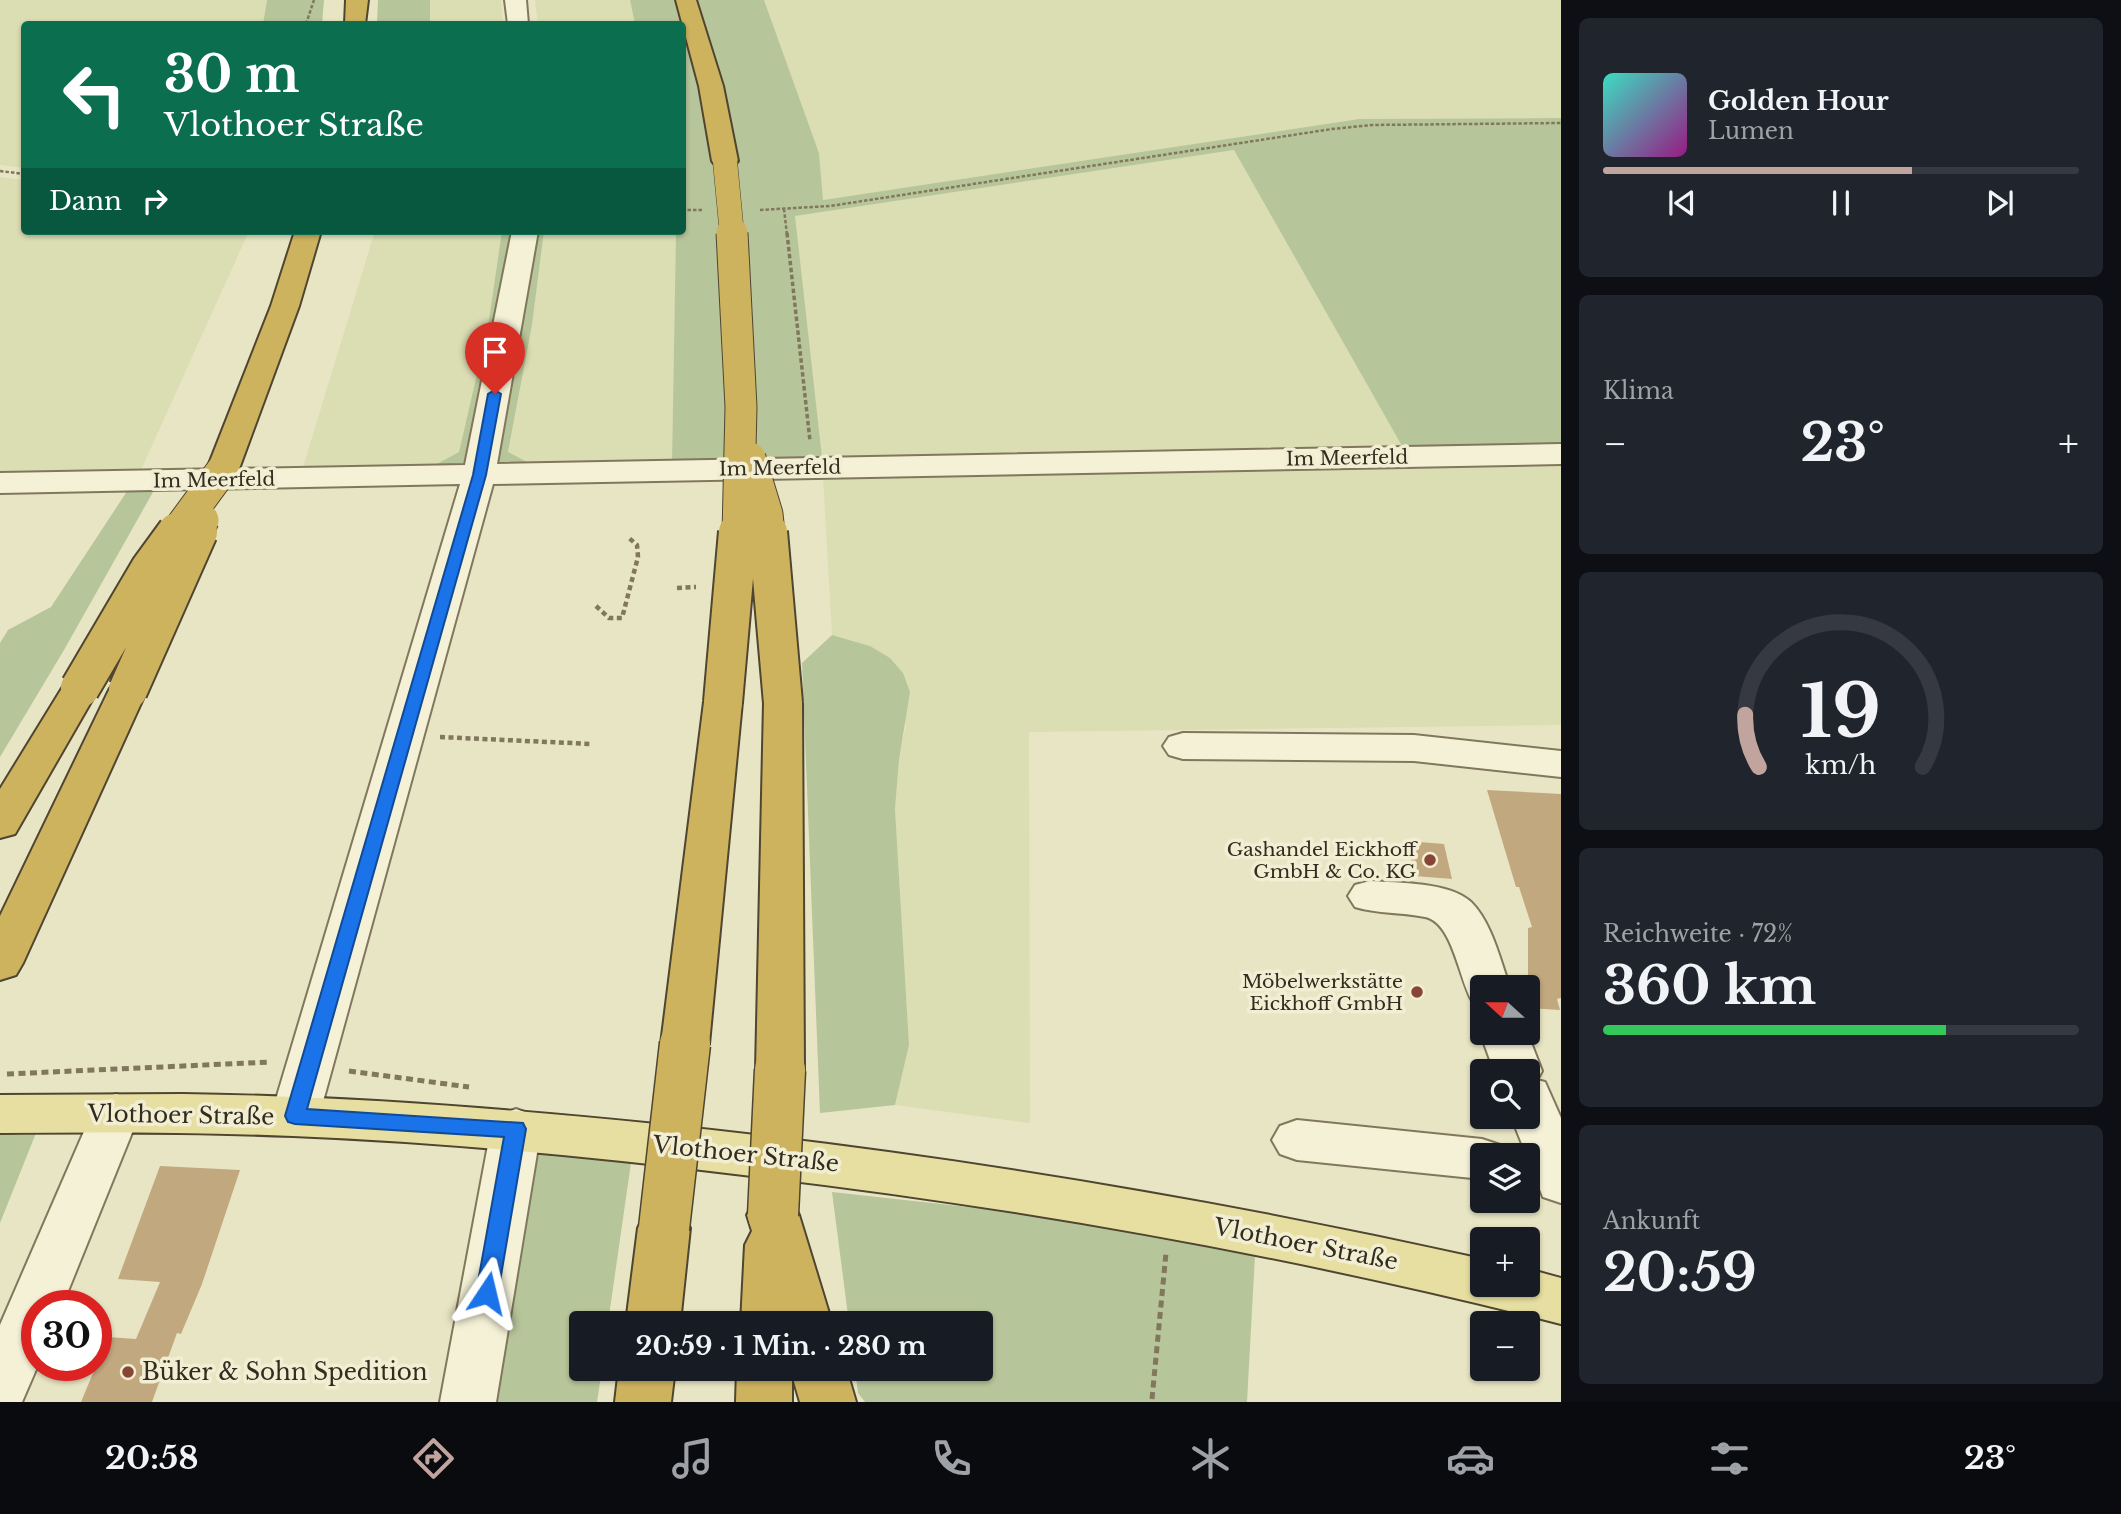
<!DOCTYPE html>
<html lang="de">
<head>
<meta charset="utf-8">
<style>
	:root { --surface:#171b24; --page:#20242c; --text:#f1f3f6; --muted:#9ea1a6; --line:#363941; --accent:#c2a49f }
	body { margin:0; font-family:"Libre Baskerville",serif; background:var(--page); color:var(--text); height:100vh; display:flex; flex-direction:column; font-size:26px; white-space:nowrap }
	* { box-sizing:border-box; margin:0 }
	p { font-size:23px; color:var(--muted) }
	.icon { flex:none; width:38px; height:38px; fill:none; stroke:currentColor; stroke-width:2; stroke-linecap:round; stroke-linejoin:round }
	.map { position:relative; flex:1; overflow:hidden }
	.sheet { display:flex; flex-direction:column; gap:18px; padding:18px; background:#0d0f14; width:560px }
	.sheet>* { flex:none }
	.top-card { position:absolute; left:21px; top:21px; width:665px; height:214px; border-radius:7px; box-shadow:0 2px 5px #0004; background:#0b6e4f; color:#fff; overflow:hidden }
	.needle { width:46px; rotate:291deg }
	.fabs { position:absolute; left:1470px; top:975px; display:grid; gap:14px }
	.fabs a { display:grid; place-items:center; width:70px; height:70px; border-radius:7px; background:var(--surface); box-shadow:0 2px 5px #0004; font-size:35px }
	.speed { position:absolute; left:21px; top:1290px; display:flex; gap:14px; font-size:35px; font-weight:700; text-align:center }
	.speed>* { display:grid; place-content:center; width:91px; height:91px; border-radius:50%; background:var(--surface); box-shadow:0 2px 5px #0004; line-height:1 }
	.speed .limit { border:10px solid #d22; background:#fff; color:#111 }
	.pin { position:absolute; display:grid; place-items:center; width:60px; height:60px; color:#fff; margin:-72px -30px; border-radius:50% 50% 50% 0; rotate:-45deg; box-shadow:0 0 7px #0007 }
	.pin .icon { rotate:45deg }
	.me { position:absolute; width:77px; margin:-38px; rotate:10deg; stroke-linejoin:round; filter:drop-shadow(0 0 5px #0008) }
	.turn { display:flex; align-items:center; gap:24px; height:147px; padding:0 28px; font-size:32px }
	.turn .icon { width:91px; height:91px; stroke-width:2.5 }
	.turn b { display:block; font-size:49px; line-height:60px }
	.then { display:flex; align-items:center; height:66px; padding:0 28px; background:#0003; gap:14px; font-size:26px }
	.big { font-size:52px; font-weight:700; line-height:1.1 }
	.sheet .widget { flex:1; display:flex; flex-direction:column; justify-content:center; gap:10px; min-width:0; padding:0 24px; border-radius:10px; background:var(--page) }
	.sheet .dial { align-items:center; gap:0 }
	.dial svg { height:182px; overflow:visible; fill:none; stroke:var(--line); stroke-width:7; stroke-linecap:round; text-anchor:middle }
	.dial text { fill:var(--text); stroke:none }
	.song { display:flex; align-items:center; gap:21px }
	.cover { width:84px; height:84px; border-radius:10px; background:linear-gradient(135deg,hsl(170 70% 55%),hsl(310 70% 35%)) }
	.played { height:7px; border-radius:4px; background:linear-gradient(90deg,var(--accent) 65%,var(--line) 65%) }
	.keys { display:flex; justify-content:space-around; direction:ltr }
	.heat { display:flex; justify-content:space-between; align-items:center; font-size:38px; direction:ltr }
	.charge { height:10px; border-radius:5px; background:linear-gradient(90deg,#34c759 72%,var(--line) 0) }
	.trip { position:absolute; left:569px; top:1311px; width:424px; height:70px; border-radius:7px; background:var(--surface); box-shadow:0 2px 5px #0004; font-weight:700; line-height:70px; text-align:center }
	.tabs { display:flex; height:112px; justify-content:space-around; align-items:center; background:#090b0e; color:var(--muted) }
	.tabs .icon { width:49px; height:49px }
	.tabs .on { color:var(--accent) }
	.tabs b { font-size:32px; color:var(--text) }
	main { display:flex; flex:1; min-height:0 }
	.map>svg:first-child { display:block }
	.farmland { fill:#dbddb3 }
	.green { fill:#b7c59a; fill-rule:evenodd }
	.building { fill:#c2a87f }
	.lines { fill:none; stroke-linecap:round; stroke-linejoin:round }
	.minor-casing { stroke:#81775d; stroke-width:4 }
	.major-casing { stroke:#4f4531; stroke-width:4 }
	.highway-casing { stroke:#4f4531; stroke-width:4 }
	.path-far3 { stroke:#81775d; stroke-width:2.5; stroke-dasharray:3.5 2; stroke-linecap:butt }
	.path-far2 { stroke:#81775d; stroke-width:3.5; stroke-dasharray:4.5 2.5; stroke-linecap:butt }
	.path-far1 { stroke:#81775d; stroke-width:4.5; stroke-dasharray:5 3.5; stroke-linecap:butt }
	.path { stroke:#81775d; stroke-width:5; stroke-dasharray:7 4.5; stroke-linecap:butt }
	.minor { fill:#f4f1d7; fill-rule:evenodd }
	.major { fill:#e7dfa1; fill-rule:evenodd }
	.highway { fill:#ceb35f; fill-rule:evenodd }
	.highway-bridge-far3-casing { stroke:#4f4531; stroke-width:25; stroke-linecap:butt }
	.highway-bridge-far2-casing { stroke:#4f4531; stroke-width:33; stroke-linecap:butt }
	.highway-bridge-far1-casing { stroke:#4f4531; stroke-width:42; stroke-linecap:butt }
	.highway-bridge-casing { stroke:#4f4531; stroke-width:53; stroke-linecap:butt }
	.highway-bridge-far3 { stroke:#ceb35f; stroke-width:24 }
	.highway-bridge-far2 { stroke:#ceb35f; stroke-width:31 }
	.highway-bridge-far1 { stroke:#ceb35f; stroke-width:38 }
	.highway-bridge { stroke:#ceb35f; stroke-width:50 }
	.route { fill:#1a73e8; stroke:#114b97; stroke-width:2 }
	.poi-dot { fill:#884434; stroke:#f1eed3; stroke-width:2.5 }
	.labels { text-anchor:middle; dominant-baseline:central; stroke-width:7; stroke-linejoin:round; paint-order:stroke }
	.street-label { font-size:19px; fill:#332c1f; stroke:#f1eed3 }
	.poi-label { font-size:19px; fill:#332c1f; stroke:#f1eed3; text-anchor:end }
	.near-street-label { font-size:23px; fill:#332c1f; stroke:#f1eed3 }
	.near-poi-label { font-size:23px; fill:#332c1f; stroke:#f1eed3; text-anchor:start }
</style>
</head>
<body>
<main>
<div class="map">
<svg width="1561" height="1402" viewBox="0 0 1561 1402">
	<rect width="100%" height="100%" fill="#e8e5c4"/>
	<path class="farmland" d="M0,0H267L263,24H24V168L0,165Z
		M430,0H501L503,24H430Z
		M535,0H630L635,24H538Z
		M764,0H1561V118L1359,119L823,200L819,153Z
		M1234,150L1402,446L822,457L794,216Z
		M0,177L24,180V231H249L141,470L0,473Z
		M375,231H502L489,327L459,452L435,465L303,467Z
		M544,231H676L672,461L529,463L508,453L532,325Z
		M1561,461V725L1029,732L1030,1123L895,1105L909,1045L895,809L899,760L906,724L870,646L832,635L823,476Z"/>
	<path class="green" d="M267,0H324L322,24H263Z
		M378,0H430V24H377Z
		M630,0H764L819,153L823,200L1359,119L1561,118V461L823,475L821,457L672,461L676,231H682V24H635ZM1234,150L1402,446L822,457L795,216Z
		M502,231H544L532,325L508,452L529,463L435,465L459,452L488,327Z
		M166,469L64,650L0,757V643L8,630L51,607L141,470Z
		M832,635L870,646L890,658L903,673L910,692L899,760L895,809L909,1045L895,1105L820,1113L802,663Z
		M50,1098L0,1223V1099Z
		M531,1119L635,1135L608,1323H581V1368L602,1369L597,1402H481Z
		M832,1192L1032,1214L1255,1255L1247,1402H865L858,1393L855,1369L980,1368V1323H849Z"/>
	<path class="building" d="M1487,790L1561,794V998L1557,999L1560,1010L1528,1008V928L1532,927L1519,887H1516Z
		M1407,841L1444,844L1452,879L1415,876Z
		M160,1166L240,1170L202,1284L181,1334L177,1333L152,1402H81L108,1337L136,1339L160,1282L118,1279Z"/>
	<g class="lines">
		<defs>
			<path id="minor" d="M505,0H526L528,24H508Z
				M512,231H538L497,464L1561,444V464L493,484L319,1116L312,1130L295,1136L278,1130L271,1116L460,484L0,493V473L465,465Z
				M1183,733L1414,735L1561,751V777L1414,761L1183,759L1169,755L1163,746L1169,737Z
				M1370,881C1398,883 1450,882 1471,902C1492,923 1500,960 1510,987H1482V1003L1471,999C1459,977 1452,922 1425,917C1401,912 1378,914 1355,907L1348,896L1355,885Z
				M1482,1027V1032H1527L1542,1071L1537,1080L1545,1082L1561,1118V1203L1543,1197L1511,1116H1528V1071H1494L1480,1032Z
				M116,1094L133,1099L140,1113L62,1306H37L38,1365L22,1402H0V1325L92,1113L99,1099Z
				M516,1109L533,1115L541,1129L496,1402H440L491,1129L499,1115Z
				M1297,1120L1482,1139L1500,1145L1505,1155H1482V1179L1297,1160L1280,1154L1272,1140L1280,1126Z"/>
			<path id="major" d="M183,1094C341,1096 499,1108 656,1124C934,1153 1209,1198 1482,1259V1284H1528V1269L1561,1278V1324C1290,1255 1014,1206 735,1174C589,1156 441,1142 293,1136C196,1132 98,1132 0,1133V1095Z"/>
			<path id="highway" d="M346,0H368L365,24H345Z
				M676,0H696L723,86L738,161L734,166L725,169L716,166L712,161L699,86Z
				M295,231H321L299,306L239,469L235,476L223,479L211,476L207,469L271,306Z
				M80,676L93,680L99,688L15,834L0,838V789L67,680Z
				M128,678L142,682L147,690L23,963L16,975L0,980V916L109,690L114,682Z
				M723,690L737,693L742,702L709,1044L702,1057L685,1062L668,1057L661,1044L704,702L709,693Z
				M783,691L797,694L802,703L804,1070L797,1083L780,1089L763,1083L756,1070L764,703L769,694Z
				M773,1193L791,1200L799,1215L832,1323H741L745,1245L752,1231L747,1215L755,1200Z
				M664,1206L682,1213L690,1228L680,1323H626L638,1228L646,1213Z
				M619,1368H675L671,1402H615Z
				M737,1368H846L856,1402H800L792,1375V1402H736Z"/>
		</defs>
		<use href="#minor" class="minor-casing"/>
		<use href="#major" class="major-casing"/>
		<use href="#highway" class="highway-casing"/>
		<path class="path-far3" d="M306,24L314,0
			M0,171L24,174
			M784,209L787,235
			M682,210H702
			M760,210L830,206L1332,129L1372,125L1561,123"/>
		<path class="path-far2" d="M787,233L810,441"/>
		<path class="path-far1" d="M677,588L696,587
			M596,606L609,618H622L638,557L637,545L629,538
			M440,737L592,744"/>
		<path class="path" d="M349,1071L469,1087
			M7,1074L271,1062
			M1152,1399L1166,1253"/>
		<use href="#minor" class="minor"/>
		<use href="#major" class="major"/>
		<use href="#highway" class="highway"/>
		<defs>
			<path id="highway-bridge-far3" d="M725,161L732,235"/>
			<path id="highway-bridge-far2" d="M732,233L741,407L738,533
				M750,458L767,514L769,533
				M176,533L223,469
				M198,533L203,520"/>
			<path id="highway-bridge-far1" d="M768,532L783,703
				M80,688L150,569L177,532
				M128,690L198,532
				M723,702L738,532"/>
			<path id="highway-bridge" d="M773,1215L780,1070
				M664,1228L685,1044"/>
		</defs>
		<use href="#highway-bridge-far3" class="highway-bridge-far3-casing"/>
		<use href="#highway-bridge-far2" class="highway-bridge-far2-casing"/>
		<use href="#highway-bridge-far1" class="highway-bridge-far1-casing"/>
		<use href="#highway-bridge" class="highway-bridge-casing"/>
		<use href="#highway-bridge-far3" class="highway-bridge-far3"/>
		<use href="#highway-bridge-far2" class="highway-bridge-far2"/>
		<use href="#highway-bridge-far1" class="highway-bridge-far1"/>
		<use href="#highway-bridge" class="highway-bridge"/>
	</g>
	<path class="route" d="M495,390L501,394L486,475L307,1109L523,1123L526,1129L498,1293L495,1300L487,1302L479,1300L476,1293L504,1137L295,1124L288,1122L285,1116L473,475L488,394Z"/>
	<g class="poi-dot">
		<circle cx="1430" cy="860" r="7"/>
		<circle cx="1417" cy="992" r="7"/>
		<circle cx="128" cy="1372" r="7"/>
	</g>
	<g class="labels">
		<g class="street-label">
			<text transform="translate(1347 458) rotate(-1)">Im Meerfeld</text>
			<text transform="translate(780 468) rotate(-1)">Im Meerfeld</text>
			<text transform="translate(214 480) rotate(-1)">Im Meerfeld</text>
		</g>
		<g class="poi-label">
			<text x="1416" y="849">Gashandel Eickhoff<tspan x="1416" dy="22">GmbH &amp; Co. KG</tspan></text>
			<text x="1403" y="981">Möbelwerkstätte<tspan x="1403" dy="22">Eickhoff GmbH</tspan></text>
		</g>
		<g class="near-street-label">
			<text transform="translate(181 1115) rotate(1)">Vlothoer Straße</text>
			<text transform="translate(746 1154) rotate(6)">Vlothoer Straße</text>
			<text transform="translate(1306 1244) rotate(11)">Vlothoer Straße</text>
		</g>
		<g class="near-poi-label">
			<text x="142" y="1372">Büker &amp; Sohn Spedition</text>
		</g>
	</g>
</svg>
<div class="fabs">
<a><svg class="needle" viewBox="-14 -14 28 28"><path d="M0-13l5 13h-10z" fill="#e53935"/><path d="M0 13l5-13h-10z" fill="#9ea1a6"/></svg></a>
<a><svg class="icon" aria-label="search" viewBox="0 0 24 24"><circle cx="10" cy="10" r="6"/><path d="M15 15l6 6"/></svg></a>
<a><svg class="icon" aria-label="layers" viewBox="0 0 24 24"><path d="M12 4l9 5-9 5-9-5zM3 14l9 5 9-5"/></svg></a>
<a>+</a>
<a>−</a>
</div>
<div class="speed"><div class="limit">30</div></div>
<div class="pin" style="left:495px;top:394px;background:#d93025"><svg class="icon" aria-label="arrive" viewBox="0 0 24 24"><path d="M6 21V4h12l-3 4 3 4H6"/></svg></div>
<svg class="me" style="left:487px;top:1293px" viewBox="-20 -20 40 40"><path d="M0-17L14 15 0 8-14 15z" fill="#1a73e8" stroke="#fff" stroke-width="4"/></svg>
<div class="trip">20:59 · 1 Min. · 280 m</div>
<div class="top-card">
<div class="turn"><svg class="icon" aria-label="left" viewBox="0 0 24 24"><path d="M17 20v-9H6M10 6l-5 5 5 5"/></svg><div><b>30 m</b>Vlothoer Straße</div></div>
<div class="then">Dann<svg class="icon" aria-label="right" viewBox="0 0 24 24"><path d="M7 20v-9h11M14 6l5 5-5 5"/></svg></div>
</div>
</div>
<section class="sheet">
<div class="widget">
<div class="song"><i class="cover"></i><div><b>Golden Hour</b><p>Lumen</p></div></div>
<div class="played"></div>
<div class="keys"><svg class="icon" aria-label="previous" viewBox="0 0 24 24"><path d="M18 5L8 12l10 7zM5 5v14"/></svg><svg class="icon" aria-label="pause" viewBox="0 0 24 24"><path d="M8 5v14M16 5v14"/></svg><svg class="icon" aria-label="next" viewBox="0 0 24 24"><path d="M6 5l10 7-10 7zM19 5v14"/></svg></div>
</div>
<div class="widget"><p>Klima</p>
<div class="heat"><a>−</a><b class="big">23°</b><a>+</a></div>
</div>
<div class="widget dial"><svg viewBox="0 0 100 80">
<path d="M14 69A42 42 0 1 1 86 69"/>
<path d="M14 69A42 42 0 0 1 8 46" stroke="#c2a49f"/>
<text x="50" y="56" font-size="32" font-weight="700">19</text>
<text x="50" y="72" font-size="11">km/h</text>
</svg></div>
<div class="widget"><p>Reichweite · 72%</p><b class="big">360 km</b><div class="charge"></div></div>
<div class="widget"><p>Ankunft</p><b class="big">20:59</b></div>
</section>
</main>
<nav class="tabs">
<b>20:58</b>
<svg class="icon on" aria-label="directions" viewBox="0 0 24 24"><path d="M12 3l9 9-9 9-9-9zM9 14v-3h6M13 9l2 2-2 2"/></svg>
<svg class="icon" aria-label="music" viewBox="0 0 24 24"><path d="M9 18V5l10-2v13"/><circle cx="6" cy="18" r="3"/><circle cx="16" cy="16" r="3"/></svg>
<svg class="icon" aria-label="phone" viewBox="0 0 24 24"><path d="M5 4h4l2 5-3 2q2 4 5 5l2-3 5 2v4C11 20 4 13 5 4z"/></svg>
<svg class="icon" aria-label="climate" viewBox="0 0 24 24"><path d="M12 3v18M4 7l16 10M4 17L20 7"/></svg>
<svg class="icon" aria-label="car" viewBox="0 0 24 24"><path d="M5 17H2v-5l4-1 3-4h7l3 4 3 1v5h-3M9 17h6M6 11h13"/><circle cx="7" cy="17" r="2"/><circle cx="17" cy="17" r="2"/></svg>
<svg class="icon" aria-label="filters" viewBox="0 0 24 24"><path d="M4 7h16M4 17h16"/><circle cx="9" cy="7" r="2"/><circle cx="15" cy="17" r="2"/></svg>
<b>23°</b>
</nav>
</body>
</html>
